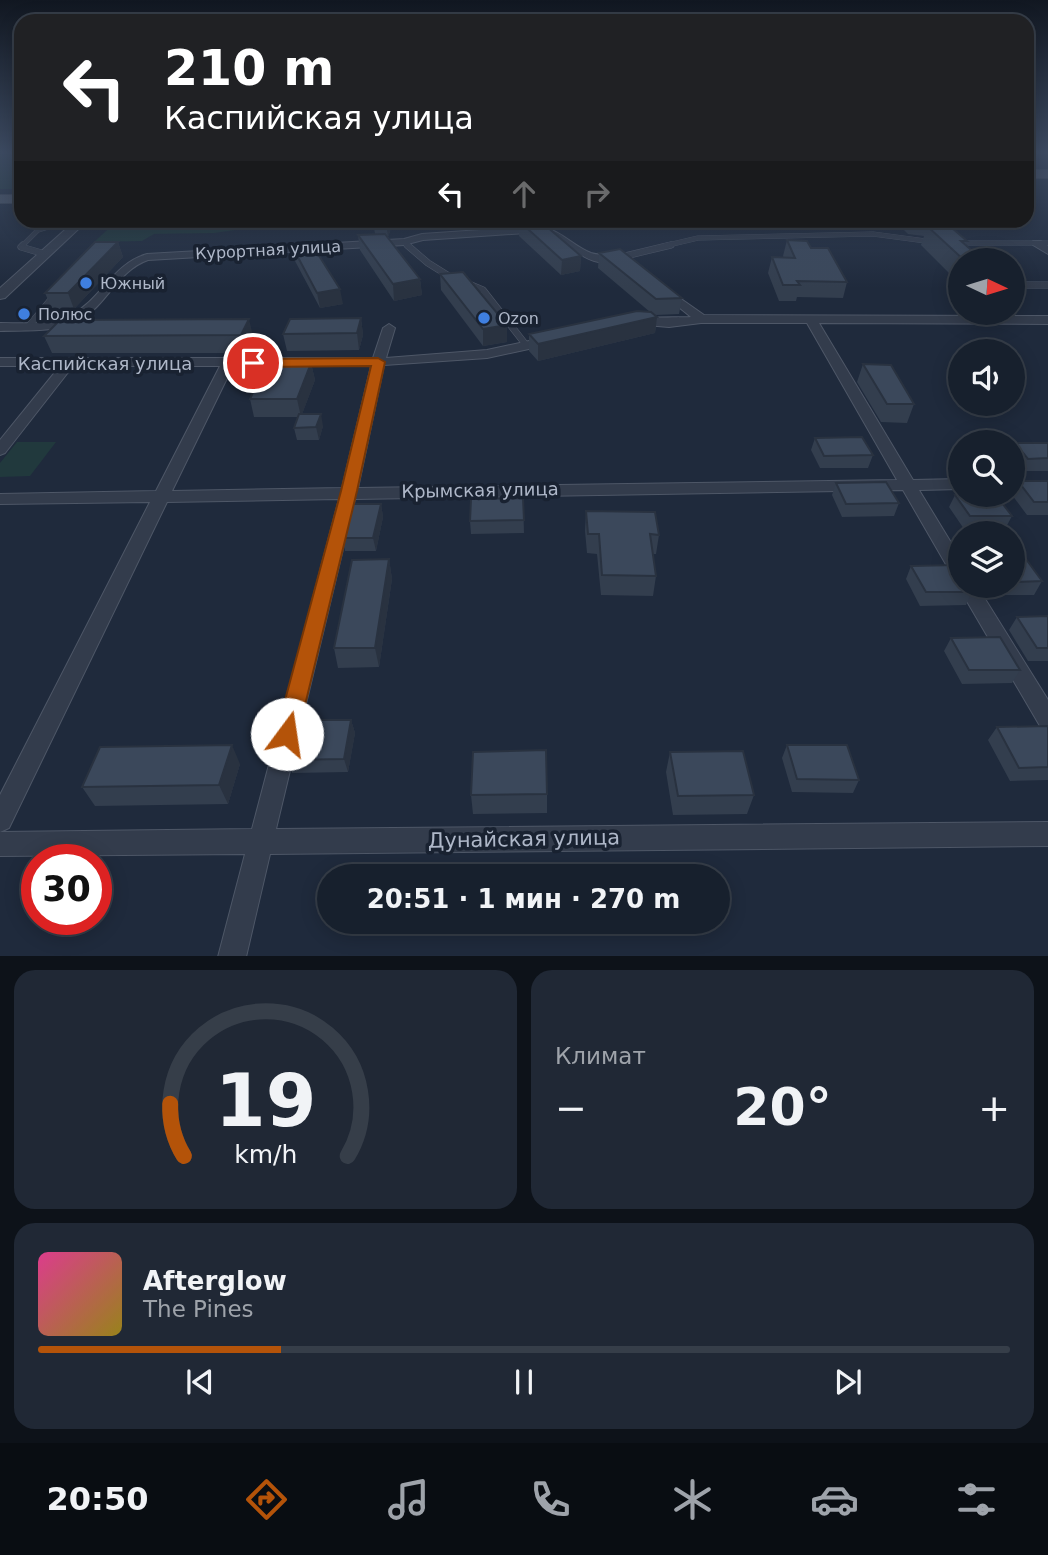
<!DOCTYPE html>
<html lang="ru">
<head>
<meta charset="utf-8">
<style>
	:root { --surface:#17202d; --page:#202835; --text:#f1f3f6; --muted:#9ea3aa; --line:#363e49; --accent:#b45309 }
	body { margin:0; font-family:"DejaVu Sans",sans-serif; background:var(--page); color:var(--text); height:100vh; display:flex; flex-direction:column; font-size:26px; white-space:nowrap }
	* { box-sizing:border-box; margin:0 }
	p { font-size:23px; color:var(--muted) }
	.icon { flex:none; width:38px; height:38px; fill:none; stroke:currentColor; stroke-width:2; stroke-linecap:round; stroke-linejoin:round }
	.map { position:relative; height:956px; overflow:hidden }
	.side { display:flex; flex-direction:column; gap:14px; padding:14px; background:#0d1219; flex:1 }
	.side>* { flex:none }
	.hud { position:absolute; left:14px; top:14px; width:1020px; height:214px; border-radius:21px; box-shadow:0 4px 18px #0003,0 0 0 2px var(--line); background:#202124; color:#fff; overflow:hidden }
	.needle { width:46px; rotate:94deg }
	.fabs { position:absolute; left:948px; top:248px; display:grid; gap:14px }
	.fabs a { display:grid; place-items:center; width:77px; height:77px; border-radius:50%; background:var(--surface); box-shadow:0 4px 18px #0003,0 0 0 2px var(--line); font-size:35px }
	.speed { position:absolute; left:21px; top:844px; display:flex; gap:14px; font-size:35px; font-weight:700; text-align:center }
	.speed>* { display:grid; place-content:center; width:91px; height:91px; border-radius:50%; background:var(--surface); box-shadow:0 4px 18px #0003,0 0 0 2px var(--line); line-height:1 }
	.speed .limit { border:10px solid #d22; background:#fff; color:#111 }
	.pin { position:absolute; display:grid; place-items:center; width:60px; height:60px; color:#fff; margin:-30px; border:4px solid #fff; border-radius:50%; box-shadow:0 2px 7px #0007 }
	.me { position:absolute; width:77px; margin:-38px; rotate:14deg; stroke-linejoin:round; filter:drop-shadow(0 0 5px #0008) }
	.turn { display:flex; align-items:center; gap:24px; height:147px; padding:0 35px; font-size:32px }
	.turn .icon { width:91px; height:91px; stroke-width:2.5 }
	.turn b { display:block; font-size:49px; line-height:60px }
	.lanes { display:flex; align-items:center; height:66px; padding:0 35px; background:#0003; justify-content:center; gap:35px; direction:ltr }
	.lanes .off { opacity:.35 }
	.big { font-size:52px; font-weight:800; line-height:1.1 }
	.side .widget { flex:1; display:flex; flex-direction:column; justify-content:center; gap:10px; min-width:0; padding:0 24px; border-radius:21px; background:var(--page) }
	.side .dial { align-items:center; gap:0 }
	.dial svg { height:182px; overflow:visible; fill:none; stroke:var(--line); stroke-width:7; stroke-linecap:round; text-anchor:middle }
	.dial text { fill:var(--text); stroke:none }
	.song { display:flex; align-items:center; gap:21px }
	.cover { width:84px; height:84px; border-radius:10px; background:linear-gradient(135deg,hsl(330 70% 55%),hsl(50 70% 35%)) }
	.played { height:7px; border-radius:4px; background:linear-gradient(90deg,var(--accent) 25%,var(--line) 25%) }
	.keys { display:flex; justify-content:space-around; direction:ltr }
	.heat { display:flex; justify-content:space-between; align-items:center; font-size:38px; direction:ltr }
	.side .tiles { flex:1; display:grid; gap:14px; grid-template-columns:1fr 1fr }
	.widget:last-child { grid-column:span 2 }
	.trip { position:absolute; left:317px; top:864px; width:413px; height:70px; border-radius:35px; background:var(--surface); box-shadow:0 4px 18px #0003,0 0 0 2px var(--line); font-weight:800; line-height:70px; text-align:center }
	.tabs { display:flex; height:112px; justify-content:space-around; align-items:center; background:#090d12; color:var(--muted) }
	.tabs .icon { width:49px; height:49px }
	.tabs .current { color:var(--accent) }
	.tabs b { font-size:32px; color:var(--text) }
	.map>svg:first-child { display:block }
	.green { fill:#21393d }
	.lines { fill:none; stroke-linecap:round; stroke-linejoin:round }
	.service-far1-casing { stroke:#4e5767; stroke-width:5 }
	.service-casing { stroke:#4e5767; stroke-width:7 }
	.minor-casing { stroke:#4e5767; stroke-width:2 }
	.tertiary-casing { stroke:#4e5767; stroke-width:2 }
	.primary-casing { stroke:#3d4655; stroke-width:2 }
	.service-far1 { stroke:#333c4c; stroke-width:4.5 }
	.service { stroke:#333c4c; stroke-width:6 }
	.minor { fill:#333c4c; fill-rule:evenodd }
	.tertiary { fill:#333c4c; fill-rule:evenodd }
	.primary { fill:#515b6c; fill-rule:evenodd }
	.wall { fill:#333e4e }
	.shaded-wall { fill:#293240 }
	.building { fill:#3b485b; stroke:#293240; stroke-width:2 }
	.route { fill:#b45309; stroke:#753606; stroke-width:2 }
	.shop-dot { fill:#3f7fe0; stroke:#192231; stroke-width:2.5 }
	.labels { text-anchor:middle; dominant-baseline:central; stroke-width:7; stroke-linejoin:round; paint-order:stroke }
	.far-street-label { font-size:16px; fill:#aeb7c8; stroke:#192231 }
	.far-poi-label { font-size:16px; fill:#aeb7c8; stroke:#192231; text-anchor:start }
	.street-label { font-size:18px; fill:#aeb7c8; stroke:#192231 }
	.near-street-label { font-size:21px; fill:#aeb7c8; stroke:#192231 }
</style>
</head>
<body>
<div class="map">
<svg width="1048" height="957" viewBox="0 0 1048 957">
	<rect width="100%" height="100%" fill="#1f2a3c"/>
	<path class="green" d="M0,154H21V189H0Z
		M117,221H385L367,225H269L214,233L154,234L142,241L94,242Z
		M17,442H56L30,476L0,477V463Z"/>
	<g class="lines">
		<defs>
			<path id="service-far1" d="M404,242L409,246
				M956,243H1048
				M22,246L38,230L70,220
				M664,246L698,238L873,234L933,242"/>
			<path id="service" d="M23,245L21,247L45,254
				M407,245L428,263L452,278
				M621,257L671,245
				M464,282L483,290L526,345
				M1013,285H1048
				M29,326L54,296"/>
			<path id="minor" d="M541,226C563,232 572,245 591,253C602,257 614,251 623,257C592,277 568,239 541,232L423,240L404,245L148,260C117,271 107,305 80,320C56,333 26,330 0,331V323C23,323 50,326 71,315C102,299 112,264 147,254L404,239L422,234Z
				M1033,241H1041L1048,246V254L1033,245Z
				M664,287L704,315L1048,316V324L819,323L913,480L961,479V489L919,490L961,559V586H977L1048,700V728L1040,726L958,586L960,581L955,580L903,490L355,499L276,829L1048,822V846L270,854L246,957H218L245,854L0,856V832L252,829L339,499L167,502L9,828L0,832V795L150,502L0,504V494L156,491L220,366H73L5,453L0,455V440L60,366H0V358H373L383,328L389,324L395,328L386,358L487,350L548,337L554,341L552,344L487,358L384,365L358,488L897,480L807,323H701L669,327L634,324L632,321C639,316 677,318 691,317L660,292V288ZM233,366H371L342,488L172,491Z"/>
			<path id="tertiary" d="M76,220H88L5,298L0,299V288Z"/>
			<path id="primary" d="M1027,170H1048V178H1027Z
				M0,195H21V203H0Z"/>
		</defs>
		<use href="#service-far1" class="service-far1-casing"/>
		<use href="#service" class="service-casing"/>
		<use href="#minor" class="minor-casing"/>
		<use href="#tertiary" class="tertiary-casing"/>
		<use href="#primary" class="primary-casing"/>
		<use href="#service-far1" class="service-far1"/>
		<use href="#service" class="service"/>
		<use href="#minor" class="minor"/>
		<use href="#tertiary" class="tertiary"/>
		<use href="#primary" class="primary"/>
	</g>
	<path class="wall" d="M373,220H391V228L388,237L420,279L422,295L394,301L360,250L358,235L375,234Z
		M905,220H935L937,222L936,227L967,241L966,245L984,261H961V285L921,245L924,236L908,234L902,228Z
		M519,221L581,256L580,271L561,275L519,236Z
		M787,240L811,248L847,282L843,298L797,297L796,301H779L768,273L772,257L784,258L783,256Z
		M118,242L123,257L74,309H52L45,293Z
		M292,246L343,304L320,308L295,261Z
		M599,253L682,298L679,314L656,315L657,317L655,333L538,361L529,351V334L650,312L598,268Z
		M440,274L507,342L483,346L441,290Z
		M361,318L363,335L359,350L287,351L283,334Z
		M60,320L253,336L245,353H52L44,336Z
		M311,363L315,380L302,414L323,426L319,440H297L294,428L298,417H254L250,399Z
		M863,364L914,404L907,423L881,422L857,382Z
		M815,438L873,455L868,468H820L811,450Z
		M1015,443H1048V471H1022L1013,461V447Z
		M1018,481H1048V515H1027L1012,495H1013V490Z
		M836,483L899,503L894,516L842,517L832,495Z
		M955,495L1012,516L1005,529H964L949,507Z
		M523,498L524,533L471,534L470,521Z
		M381,504L383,517L376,551H345L343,538Z
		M586,511L659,535L656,554H653L656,576L653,596L601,595L597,554L587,553L585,531Z
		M1013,555L1042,581L1034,595H987L982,586H1013Z
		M389,559L392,579L379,667L338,668L334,648Z
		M911,566L972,592L966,605L920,606L906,579Z
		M1048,616V661H1028L1009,630L1017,617Z
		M951,638L1020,670L1012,683L962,684L944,651Z
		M351,720L355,733L348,772L292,773L288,760Z
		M1048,726V780L1010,781L988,740L997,727Z
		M787,745L859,780L853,793L792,792L782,758Z
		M670,752L754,795L747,814L673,815L666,772Z
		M240,764L228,804L95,806L82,787Z
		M547,794V813L473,814L471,795Z"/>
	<path class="shaded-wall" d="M387,220H391V228L388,237L386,223Z
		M118,242L123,257L74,309L68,293Z
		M581,256L580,271L561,275L562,260Z
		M420,279L422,295L394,301L393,284Z
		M340,289L343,304L320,308L317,293Z
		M657,317L655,333L538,361V344Z
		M361,318L363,335L359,350L357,333Z
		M249,319L253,336L245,353L241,335Z
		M507,325V342L483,346V329Z
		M311,363L315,380L301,417L297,399Z
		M321,414L323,426L319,440L316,427Z
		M381,504L383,517L376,551L373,538Z
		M389,559L392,579L379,667L375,648Z
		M351,720L355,733L348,772L344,759Z
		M232,745L240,764L228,804L219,785Z"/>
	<path class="building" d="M373,220H387L386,223H374Z
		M539,220L581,256L562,260L519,221Z
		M927,226L952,228L967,241H961L984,261H965Z
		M385,234L420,279L393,284L358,235Z
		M787,240L807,241L811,248H828L847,282L797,281L800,285H783L772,257L795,258Z
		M95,242H118L68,293H45Z
		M311,243L340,289L317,293L292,246Z
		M620,249L682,298L656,299L599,253Z
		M463,272L507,325L483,329L440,274Z
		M637,311L651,312L657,317L538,344L529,334Z
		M361,318L357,333L283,334L290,319Z
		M249,319L241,335L44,336L60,320Z
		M266,363H311L297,399H250Z
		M863,364L891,365L914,404H887Z
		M299,414H321L316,427L294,428Z
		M862,437L873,455L824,456L815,438Z
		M1015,443H1048V458L1028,459Z
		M1018,481H1048V502H1034Z
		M886,482L899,503L846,504L836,483Z
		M961,494L996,495L1012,516H970L955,495Z
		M523,498L524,520L470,521L471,499Z
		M351,504H381L373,538H343Z
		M586,511L655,512L659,535L650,534L656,576L602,575L599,534H588Z
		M1013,555H1023L1042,581L1013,582Z
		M389,559L375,648H334L352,560Z
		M956,565L961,573V586H969L972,592H926L911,566Z
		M1048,616V648H1037L1017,617Z
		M1000,637L1020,670H969L951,638Z
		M298,720H351L344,759L288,760Z
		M1048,726V767L1019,768L997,727Z
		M232,745L219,785L82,787L100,747Z
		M787,745H847L859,780L797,779Z
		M546,750L547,794L471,795L473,752Z
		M743,751L754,795L678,796L670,752Z"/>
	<linearGradient id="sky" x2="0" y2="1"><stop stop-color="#111721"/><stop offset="0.53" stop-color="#3c4a61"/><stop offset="1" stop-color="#3c4a61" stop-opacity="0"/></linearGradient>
	<rect width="1048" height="288" fill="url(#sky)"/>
	<path class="route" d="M378,358L385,362L357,491L298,734L295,741L287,744L279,741L276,734L341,491L371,366L253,367L247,363L253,359Z"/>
	<g class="shop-dot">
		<circle cx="86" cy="283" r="7"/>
		<circle cx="24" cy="314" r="7"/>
		<circle cx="484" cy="318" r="7"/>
	</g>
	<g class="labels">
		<g class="far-street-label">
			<text transform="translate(268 250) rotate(-3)">Курортная улица</text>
		</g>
		<g class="far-poi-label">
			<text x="100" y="283">Южный</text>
			<text x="38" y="314">Полюс</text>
			<text x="498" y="318">Ozon</text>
		</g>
		<g class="street-label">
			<text x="105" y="363">Каспийская улица</text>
			<text transform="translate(480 490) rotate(-1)">Крымская улица</text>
		</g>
		<g class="near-street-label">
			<text transform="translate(524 839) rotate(-1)">Дунайская улица</text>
		</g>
	</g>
</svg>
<div class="fabs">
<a><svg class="needle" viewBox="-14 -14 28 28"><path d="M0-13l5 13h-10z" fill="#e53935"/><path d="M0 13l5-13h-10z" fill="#9ea3aa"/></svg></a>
<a><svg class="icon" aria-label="sound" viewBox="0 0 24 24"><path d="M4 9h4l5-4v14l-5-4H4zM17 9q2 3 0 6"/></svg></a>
<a><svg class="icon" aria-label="search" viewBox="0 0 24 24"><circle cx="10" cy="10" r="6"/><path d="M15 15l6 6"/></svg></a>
<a><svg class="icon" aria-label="layers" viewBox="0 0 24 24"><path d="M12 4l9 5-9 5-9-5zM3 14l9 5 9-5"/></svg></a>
</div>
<div class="speed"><div class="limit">30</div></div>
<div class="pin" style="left:253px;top:363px;background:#d93025"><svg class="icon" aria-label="arrive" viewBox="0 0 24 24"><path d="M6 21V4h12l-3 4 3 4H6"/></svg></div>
<svg class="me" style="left:287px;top:734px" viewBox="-20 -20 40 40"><circle r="19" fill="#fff"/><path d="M0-13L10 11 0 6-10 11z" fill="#b45309"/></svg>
<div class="trip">20:51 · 1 мин · 270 m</div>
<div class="hud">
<div class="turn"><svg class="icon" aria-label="left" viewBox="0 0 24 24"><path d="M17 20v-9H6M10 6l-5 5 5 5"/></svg><div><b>210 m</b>Каспийская улица</div></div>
<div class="lanes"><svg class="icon" aria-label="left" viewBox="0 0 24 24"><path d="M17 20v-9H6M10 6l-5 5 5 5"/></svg><svg class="icon off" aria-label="ahead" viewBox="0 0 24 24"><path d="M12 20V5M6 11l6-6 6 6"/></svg><svg class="icon off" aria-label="right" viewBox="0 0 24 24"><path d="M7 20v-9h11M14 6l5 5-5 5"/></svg></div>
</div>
</div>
<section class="side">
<div class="tiles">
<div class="widget dial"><svg viewBox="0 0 100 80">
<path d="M14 69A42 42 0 1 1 86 69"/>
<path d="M14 69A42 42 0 0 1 8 46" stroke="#b45309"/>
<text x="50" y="56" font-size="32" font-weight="700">19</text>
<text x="50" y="72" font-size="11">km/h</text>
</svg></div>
<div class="widget"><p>Климат</p>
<div class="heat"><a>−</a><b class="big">20°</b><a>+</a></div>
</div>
<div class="widget">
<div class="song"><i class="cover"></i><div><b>Afterglow</b><p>The Pines</p></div></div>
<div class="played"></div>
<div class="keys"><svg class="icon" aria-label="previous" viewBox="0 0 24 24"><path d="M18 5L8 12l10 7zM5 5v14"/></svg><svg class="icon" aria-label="pause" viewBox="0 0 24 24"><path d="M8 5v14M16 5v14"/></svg><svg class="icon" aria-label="next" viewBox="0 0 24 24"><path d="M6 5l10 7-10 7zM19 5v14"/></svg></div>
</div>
</div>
</section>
<nav class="tabs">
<b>20:50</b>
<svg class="icon current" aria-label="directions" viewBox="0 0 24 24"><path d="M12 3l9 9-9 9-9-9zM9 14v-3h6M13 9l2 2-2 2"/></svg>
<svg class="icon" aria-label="music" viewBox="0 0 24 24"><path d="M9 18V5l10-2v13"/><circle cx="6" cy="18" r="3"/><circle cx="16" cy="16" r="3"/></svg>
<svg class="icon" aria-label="phone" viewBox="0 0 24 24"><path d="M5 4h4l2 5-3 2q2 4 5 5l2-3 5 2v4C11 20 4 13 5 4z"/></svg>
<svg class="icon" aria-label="climate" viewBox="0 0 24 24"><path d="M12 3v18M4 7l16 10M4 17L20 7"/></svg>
<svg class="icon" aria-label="car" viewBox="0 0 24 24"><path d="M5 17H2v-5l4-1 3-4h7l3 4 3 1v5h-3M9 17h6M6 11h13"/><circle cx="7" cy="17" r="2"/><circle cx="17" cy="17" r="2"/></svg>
<svg class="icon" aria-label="filters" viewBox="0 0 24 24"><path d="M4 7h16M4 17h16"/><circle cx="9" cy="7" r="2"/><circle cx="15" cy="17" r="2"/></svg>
</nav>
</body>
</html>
